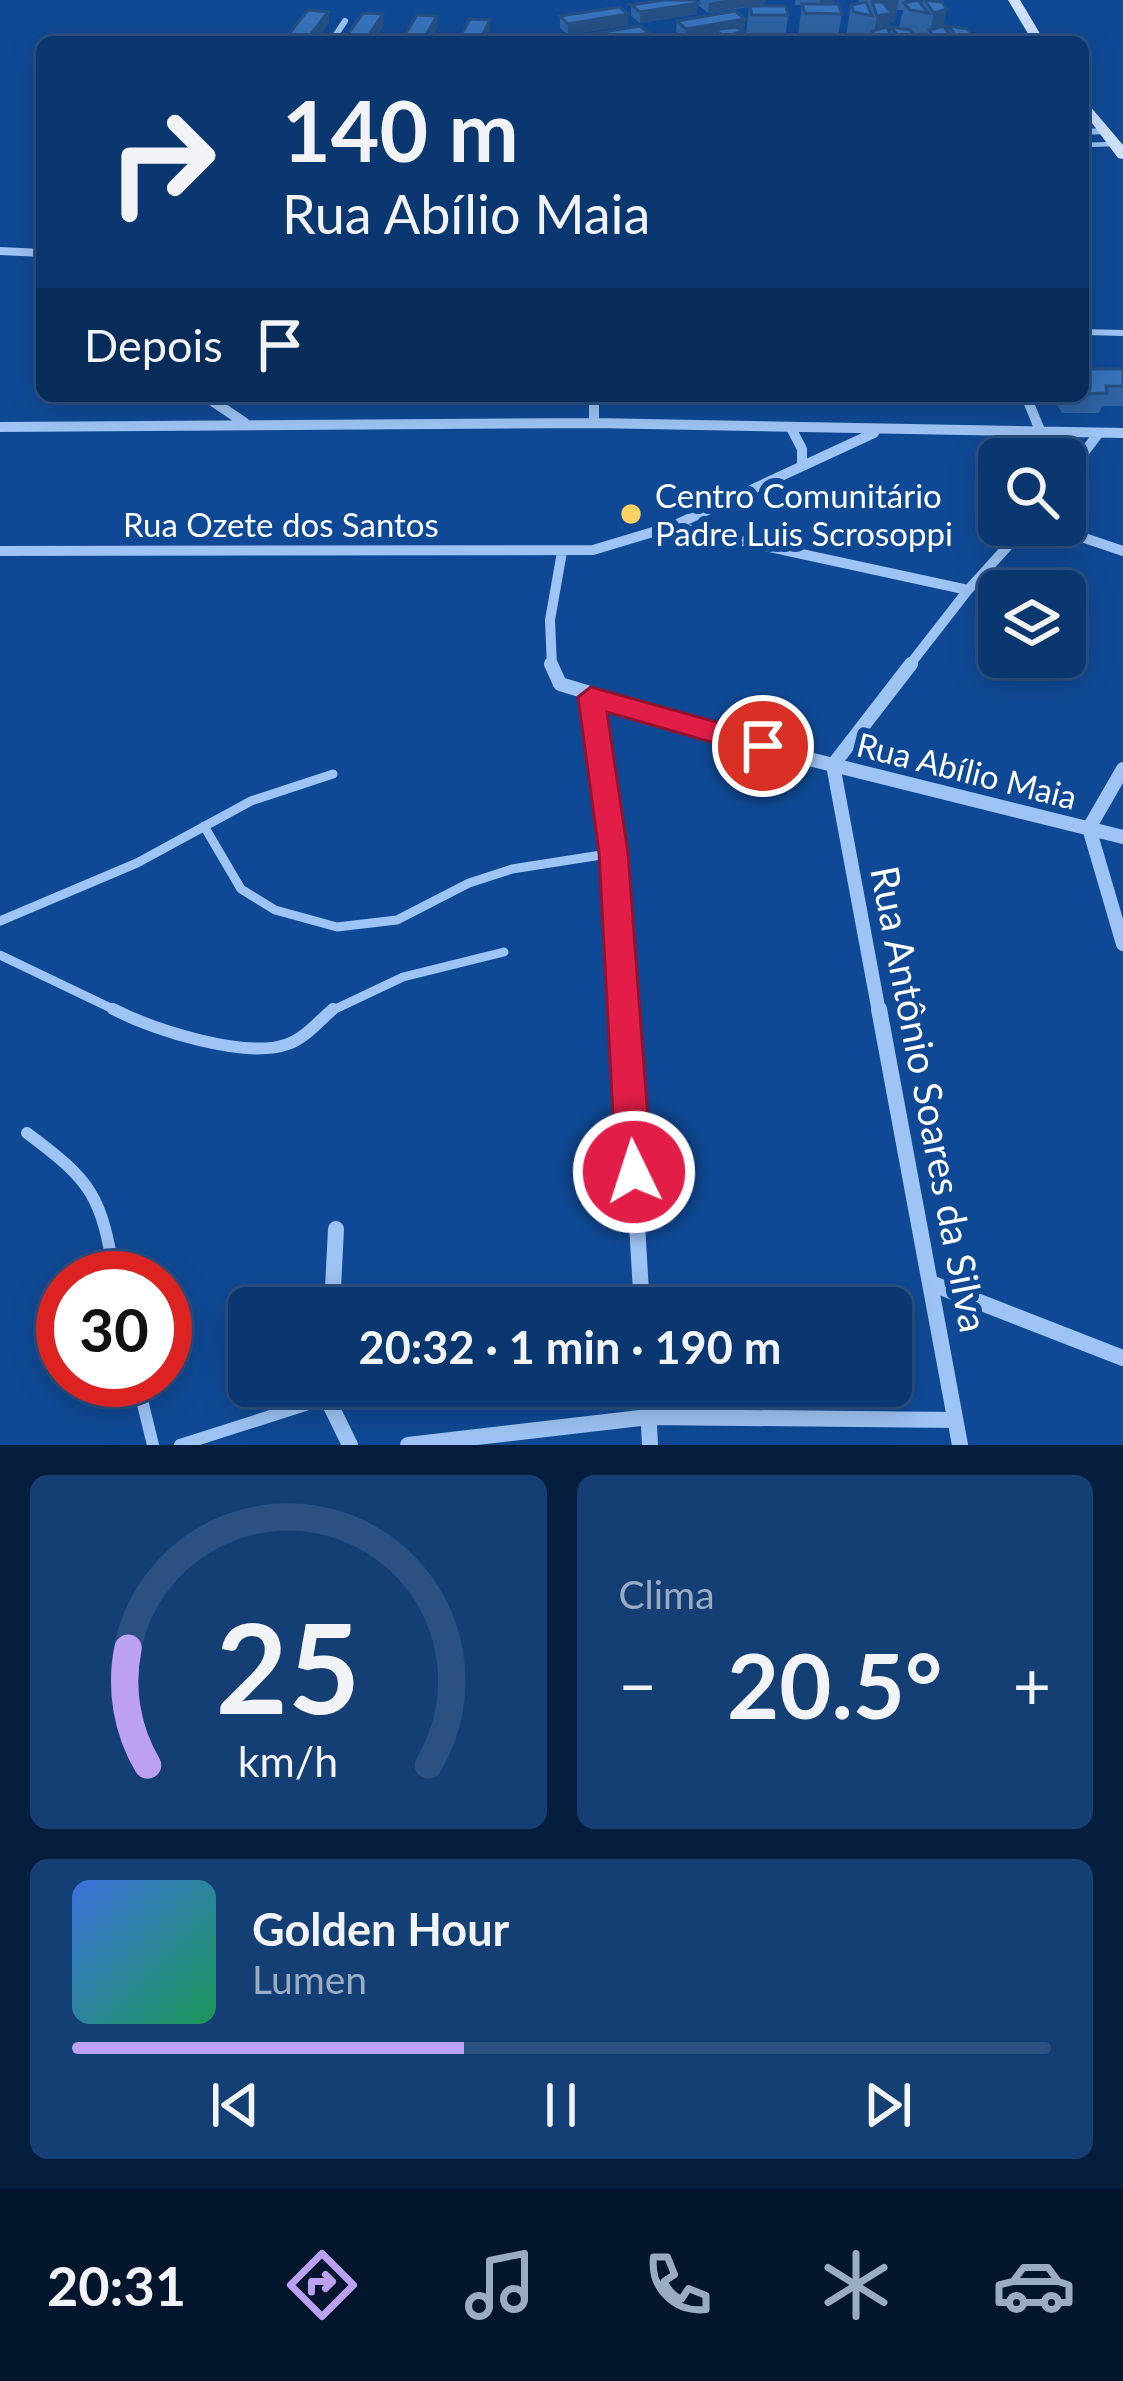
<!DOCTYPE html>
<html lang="pt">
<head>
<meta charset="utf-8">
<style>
	:root { --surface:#0b3770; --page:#143f75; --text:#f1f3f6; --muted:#9aacc3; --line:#2b5183; --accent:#bca0f2 }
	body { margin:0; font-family:Lato,sans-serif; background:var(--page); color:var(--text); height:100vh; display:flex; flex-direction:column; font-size:45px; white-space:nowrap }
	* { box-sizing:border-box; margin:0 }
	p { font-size:39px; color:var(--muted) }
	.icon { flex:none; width:66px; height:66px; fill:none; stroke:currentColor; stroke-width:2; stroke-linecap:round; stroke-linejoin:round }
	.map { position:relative; height:1445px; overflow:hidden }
	.sheet { display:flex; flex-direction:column; gap:30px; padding:30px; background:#061e3e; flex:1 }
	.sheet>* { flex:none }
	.guide { position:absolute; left:36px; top:36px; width:1053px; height:366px; border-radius:18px; box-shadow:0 6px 30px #0003,0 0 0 3px var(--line); background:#0b3770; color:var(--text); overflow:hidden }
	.tools { position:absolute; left:978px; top:438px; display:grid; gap:24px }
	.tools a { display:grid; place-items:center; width:108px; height:108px; border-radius:18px; background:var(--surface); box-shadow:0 6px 30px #0003,0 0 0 3px var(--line); font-size:60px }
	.speed { position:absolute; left:36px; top:1251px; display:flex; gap:24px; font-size:60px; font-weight:700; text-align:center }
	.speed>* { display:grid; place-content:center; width:156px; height:156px; border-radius:50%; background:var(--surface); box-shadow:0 6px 30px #0003,0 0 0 3px var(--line); line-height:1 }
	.speed .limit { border:18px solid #d22; background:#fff; color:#111 }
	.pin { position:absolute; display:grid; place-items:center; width:102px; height:102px; color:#fff; margin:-51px; border:6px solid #fff; border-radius:50%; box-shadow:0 3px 12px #0007 }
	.me { position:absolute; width:132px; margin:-66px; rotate:356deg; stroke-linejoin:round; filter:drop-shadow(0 0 9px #0008) }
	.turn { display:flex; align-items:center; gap:42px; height:252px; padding:0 48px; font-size:54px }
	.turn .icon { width:156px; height:156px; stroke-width:2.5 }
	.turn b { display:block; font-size:84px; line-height:102px }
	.then { display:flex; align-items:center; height:114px; padding:0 48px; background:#0003; gap:24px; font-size:45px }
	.big { font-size:90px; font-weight:700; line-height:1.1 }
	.sheet .tile { flex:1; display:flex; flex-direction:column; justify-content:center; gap:18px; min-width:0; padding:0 42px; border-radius:18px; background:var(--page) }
	.sheet .dial { align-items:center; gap:0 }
	.dial svg { height:312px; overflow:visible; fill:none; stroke:var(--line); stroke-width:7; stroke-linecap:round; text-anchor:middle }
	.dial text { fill:var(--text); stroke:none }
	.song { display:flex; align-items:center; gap:36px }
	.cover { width:144px; height:144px; border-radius:18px; background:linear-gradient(135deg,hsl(220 70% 55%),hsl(150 70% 35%)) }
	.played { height:12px; border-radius:6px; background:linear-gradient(90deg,var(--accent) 40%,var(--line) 40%) }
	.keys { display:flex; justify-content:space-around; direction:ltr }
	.heat { display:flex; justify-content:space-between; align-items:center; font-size:66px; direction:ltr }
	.sheet .tiles { flex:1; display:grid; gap:30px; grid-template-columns:1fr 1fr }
	.tile:last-child { grid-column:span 2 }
	.trip { position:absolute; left:228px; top:1287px; width:684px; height:120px; border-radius:18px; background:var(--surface); box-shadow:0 6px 30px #0003,0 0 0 3px var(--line); font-weight:700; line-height:120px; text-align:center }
	.tabs { display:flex; height:192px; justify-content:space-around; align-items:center; background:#04162d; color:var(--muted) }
	.tabs .icon { width:84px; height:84px }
	.tabs .on { color:var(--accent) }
	.tabs b { font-size:54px; color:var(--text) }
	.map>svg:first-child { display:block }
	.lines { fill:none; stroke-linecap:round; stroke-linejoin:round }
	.lane-far3 { stroke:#9dc4f4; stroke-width:4.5 }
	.lane-far2 { stroke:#9dc4f4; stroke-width:6 }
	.lane-far1 { stroke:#9dc4f4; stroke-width:9 }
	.lane { stroke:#9dc4f4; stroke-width:12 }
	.street-far4 { stroke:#9dc4f4; stroke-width:6 }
	.street-far3 { stroke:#9dc4f4; stroke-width:8 }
	.street-far2 { stroke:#9dc4f4; stroke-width:10 }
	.street-far1 { stroke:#9dc4f4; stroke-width:14 }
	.street { stroke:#9dc4f4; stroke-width:16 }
	.secondary { fill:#cde1fd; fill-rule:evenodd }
	.wall { fill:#2f63a3; fill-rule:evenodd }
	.shaded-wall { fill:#265084 }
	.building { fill:#3773bd; stroke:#265084; stroke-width:3 }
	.route { fill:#e11d48; stroke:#92132f; stroke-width:3 }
	.poi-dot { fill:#ffd160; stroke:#0f4995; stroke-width:4.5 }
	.labels { text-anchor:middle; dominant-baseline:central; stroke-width:12; stroke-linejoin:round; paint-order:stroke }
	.poi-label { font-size:33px; fill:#fff; stroke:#0f4995; text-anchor:start }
	.street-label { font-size:33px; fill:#fff; stroke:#0f4995 }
	.near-street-label { font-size:39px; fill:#fff; stroke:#0f4995 }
</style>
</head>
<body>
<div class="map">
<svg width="1123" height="1445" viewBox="0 0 1123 1445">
	<rect width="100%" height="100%" fill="#0f4995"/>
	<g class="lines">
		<path class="lane-far3" d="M1083,145L1115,144"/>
		<path class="lane-far2" d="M1083,332L1123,333"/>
		<path class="lane-far1" d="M204,826L241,889L275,910L337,927L397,920L469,883L512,869L614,853
			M0,921L137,863L251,801L333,774
			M0,955L119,1012
			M329,1012L403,977L504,952"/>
		<path class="lane" d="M113,1009C152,1029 245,1060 288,1044C305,1038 319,1021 333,1009
			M27,1133C94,1183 101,1196 115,1278
			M137,1380L153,1445
			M180,1445L327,1398"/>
		<path class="street-far4" d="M331,42L345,21
			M1083,132L1107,131"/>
		<path class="street-far3" d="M0,251L42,253"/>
		<path class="street-far2" d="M205,396L245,423
			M594,396V423
			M1026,396L1041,433L1064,459
			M0,427L594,423L1123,433
			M791,428L802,449V465
			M1065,478L1098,434
			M1046,525L1123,551
			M673,526L968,590
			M0,551L593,550L673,526L874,433
			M552,667L550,620L562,552
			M908,667L968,590L1027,525"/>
		<path class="street-far1" d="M551,664L560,684L805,758L1123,837
			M591,697L614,853L624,1012
			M1123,769L1089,828L1123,944
			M879,1012L833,765L911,664"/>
		<path class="street" d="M624,1009L642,1308
			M879,1009L960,1445
			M933,1284L1123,1358
			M332,1308L336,1229
			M328,1386L327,1398L350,1445
			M647,1386L650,1445
			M408,1445L649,1417L955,1420"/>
		<path class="secondary" d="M1008,0H1020L1045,42H1033Z
			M1083,98L1123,145V159L1118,158L1083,111Z"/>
	</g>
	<path class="wall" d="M700,0H765L764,4L755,6L788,15L785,42H713L714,35L685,39L676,32L677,21L745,19L744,30H741L743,34L746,35L749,7L708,13L699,6Z
		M795,0H834V4L842,14L837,42H800L798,35L802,5H795Z
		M859,0H906L905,3L922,5L923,0L942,2L943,26L948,33L949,26L973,37L972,42H926L923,38L922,42H870L868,37L867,42H848L846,36L851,5L858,4ZM897,10H903L899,28L891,27L890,33L889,31L890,22L895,21Z
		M631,5L697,14L640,23L631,16Z
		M328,12L329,23L315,42H287L289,40L288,35Z
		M560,16L628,25L568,35L560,28Z
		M384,25L373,42H346L345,38Z
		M1083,369H1123V406H1102L1099,413H1062L1052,396H1083Z"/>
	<path class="shaded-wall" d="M725,0H765L764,4L708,13L709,3Z
		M820,0H834L832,14H818Z
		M872,0H899L895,21L890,22L887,40L874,34L877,16L872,2L869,15Z
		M698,3L697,14L640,23V12Z
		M947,9L940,38L930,31L934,13Z
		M328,12L329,23L315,42H310L309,37Z
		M383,14L384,25L373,42H366V39Z
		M628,14V25L568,35V24Z
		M437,16L438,27L430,42H422Z
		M745,19L744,30L721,34L714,30V35L686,40V29Z
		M490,20V31L485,42H479Z
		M649,33V42H599Z"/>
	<path class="building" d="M664,0H694L698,3L640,12L631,5Z
		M918,0L928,13L910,10L904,3Z
		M924,0L942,2L947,9L934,13Z
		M866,2L872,16L854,12L851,5Z
		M872,2H882L892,13L877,16Z
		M802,4H838L842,14L805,13Z
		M750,6H786L788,15H752Z
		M619,7L628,14L568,24L560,16Z
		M308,10L328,12L309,37L288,35Z
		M735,11L745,19L686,29L677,21Z
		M363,13L383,14L366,39L345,38Z
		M417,15L437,16L422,42L401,41Z
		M470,19L490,20L479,42H457Z
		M640,26L649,33L599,42H586L579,36Z
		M944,26L953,41L934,37L929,30Z
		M949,26L968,29L973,37L959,40Z
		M735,27L744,31L737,33L756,38L744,42H736L714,30Z
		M886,27L896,42L877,39L872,31Z
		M891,27L910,30L916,37L902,41Z
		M697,36L705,40L675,41Z
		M1083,369H1123V386H1106L1107,393L1083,394Z"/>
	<path class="route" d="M591,687L763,735L776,746L763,757L607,712L628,853L652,1172L646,1184L634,1190L621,1184L616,1172L599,853L578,697Z"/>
	<circle class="poi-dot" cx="631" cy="514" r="12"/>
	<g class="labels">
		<g class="poi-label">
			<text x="655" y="495">Centro Comunitário<tspan x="655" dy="38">Padre Luis Scrosoppi</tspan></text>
		</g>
		<g class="street-label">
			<text x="281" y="524">Rua Ozete dos Santos</text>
			<text transform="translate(967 770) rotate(14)">Rua Abílio Maia</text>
		</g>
		<g class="near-street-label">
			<text transform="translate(930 1099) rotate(79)">Rua Antônio Soares da Silva</text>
		</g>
	</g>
</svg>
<div class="tools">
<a><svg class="icon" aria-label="search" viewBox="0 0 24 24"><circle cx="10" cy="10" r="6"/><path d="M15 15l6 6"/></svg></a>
<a><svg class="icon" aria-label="layers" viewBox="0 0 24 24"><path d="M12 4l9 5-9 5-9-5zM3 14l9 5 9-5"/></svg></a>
</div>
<div class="speed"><div class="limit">30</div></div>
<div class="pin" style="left:763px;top:746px;background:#d93025"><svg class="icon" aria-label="arrive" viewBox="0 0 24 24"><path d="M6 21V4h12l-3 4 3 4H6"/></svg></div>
<svg class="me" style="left:634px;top:1172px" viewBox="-20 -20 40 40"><circle r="17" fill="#e11d48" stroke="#fff" stroke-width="3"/><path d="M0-11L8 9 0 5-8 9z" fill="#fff"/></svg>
<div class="trip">20:32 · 1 min · 190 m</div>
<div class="guide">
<div class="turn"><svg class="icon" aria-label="right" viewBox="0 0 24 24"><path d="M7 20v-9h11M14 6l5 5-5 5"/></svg><div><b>140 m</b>Rua Abílio Maia</div></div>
<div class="then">Depois<svg class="icon" aria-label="arrive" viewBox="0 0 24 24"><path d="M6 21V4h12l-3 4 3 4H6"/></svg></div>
</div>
</div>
<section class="sheet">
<div class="tiles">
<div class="tile dial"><svg viewBox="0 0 100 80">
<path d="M14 69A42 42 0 1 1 86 69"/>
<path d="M14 69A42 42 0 0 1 9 39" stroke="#bca0f2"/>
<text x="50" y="56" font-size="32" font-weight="700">25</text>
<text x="50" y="72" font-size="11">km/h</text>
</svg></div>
<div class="tile"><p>Clima</p>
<div class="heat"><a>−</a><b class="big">20.5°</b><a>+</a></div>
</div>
<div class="tile">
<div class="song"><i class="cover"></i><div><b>Golden Hour</b><p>Lumen</p></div></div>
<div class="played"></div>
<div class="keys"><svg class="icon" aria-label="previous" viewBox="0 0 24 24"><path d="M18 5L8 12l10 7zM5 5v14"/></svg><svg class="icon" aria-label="pause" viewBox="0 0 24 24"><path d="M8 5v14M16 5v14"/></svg><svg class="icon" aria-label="next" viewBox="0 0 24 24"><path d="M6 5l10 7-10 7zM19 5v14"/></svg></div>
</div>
</div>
</section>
<nav class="tabs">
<b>20:31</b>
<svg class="icon on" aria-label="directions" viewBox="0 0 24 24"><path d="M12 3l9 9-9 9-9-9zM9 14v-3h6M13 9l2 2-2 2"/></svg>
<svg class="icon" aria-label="music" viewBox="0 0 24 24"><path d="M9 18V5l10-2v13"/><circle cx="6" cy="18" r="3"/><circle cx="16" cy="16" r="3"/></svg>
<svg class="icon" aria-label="phone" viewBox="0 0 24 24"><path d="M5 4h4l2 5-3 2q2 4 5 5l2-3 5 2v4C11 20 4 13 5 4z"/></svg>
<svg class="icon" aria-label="climate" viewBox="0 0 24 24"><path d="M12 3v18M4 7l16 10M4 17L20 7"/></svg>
<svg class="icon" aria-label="car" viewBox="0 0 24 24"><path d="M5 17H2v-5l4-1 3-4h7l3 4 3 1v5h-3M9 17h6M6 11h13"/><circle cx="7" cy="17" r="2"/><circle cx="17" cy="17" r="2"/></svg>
</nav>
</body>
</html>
